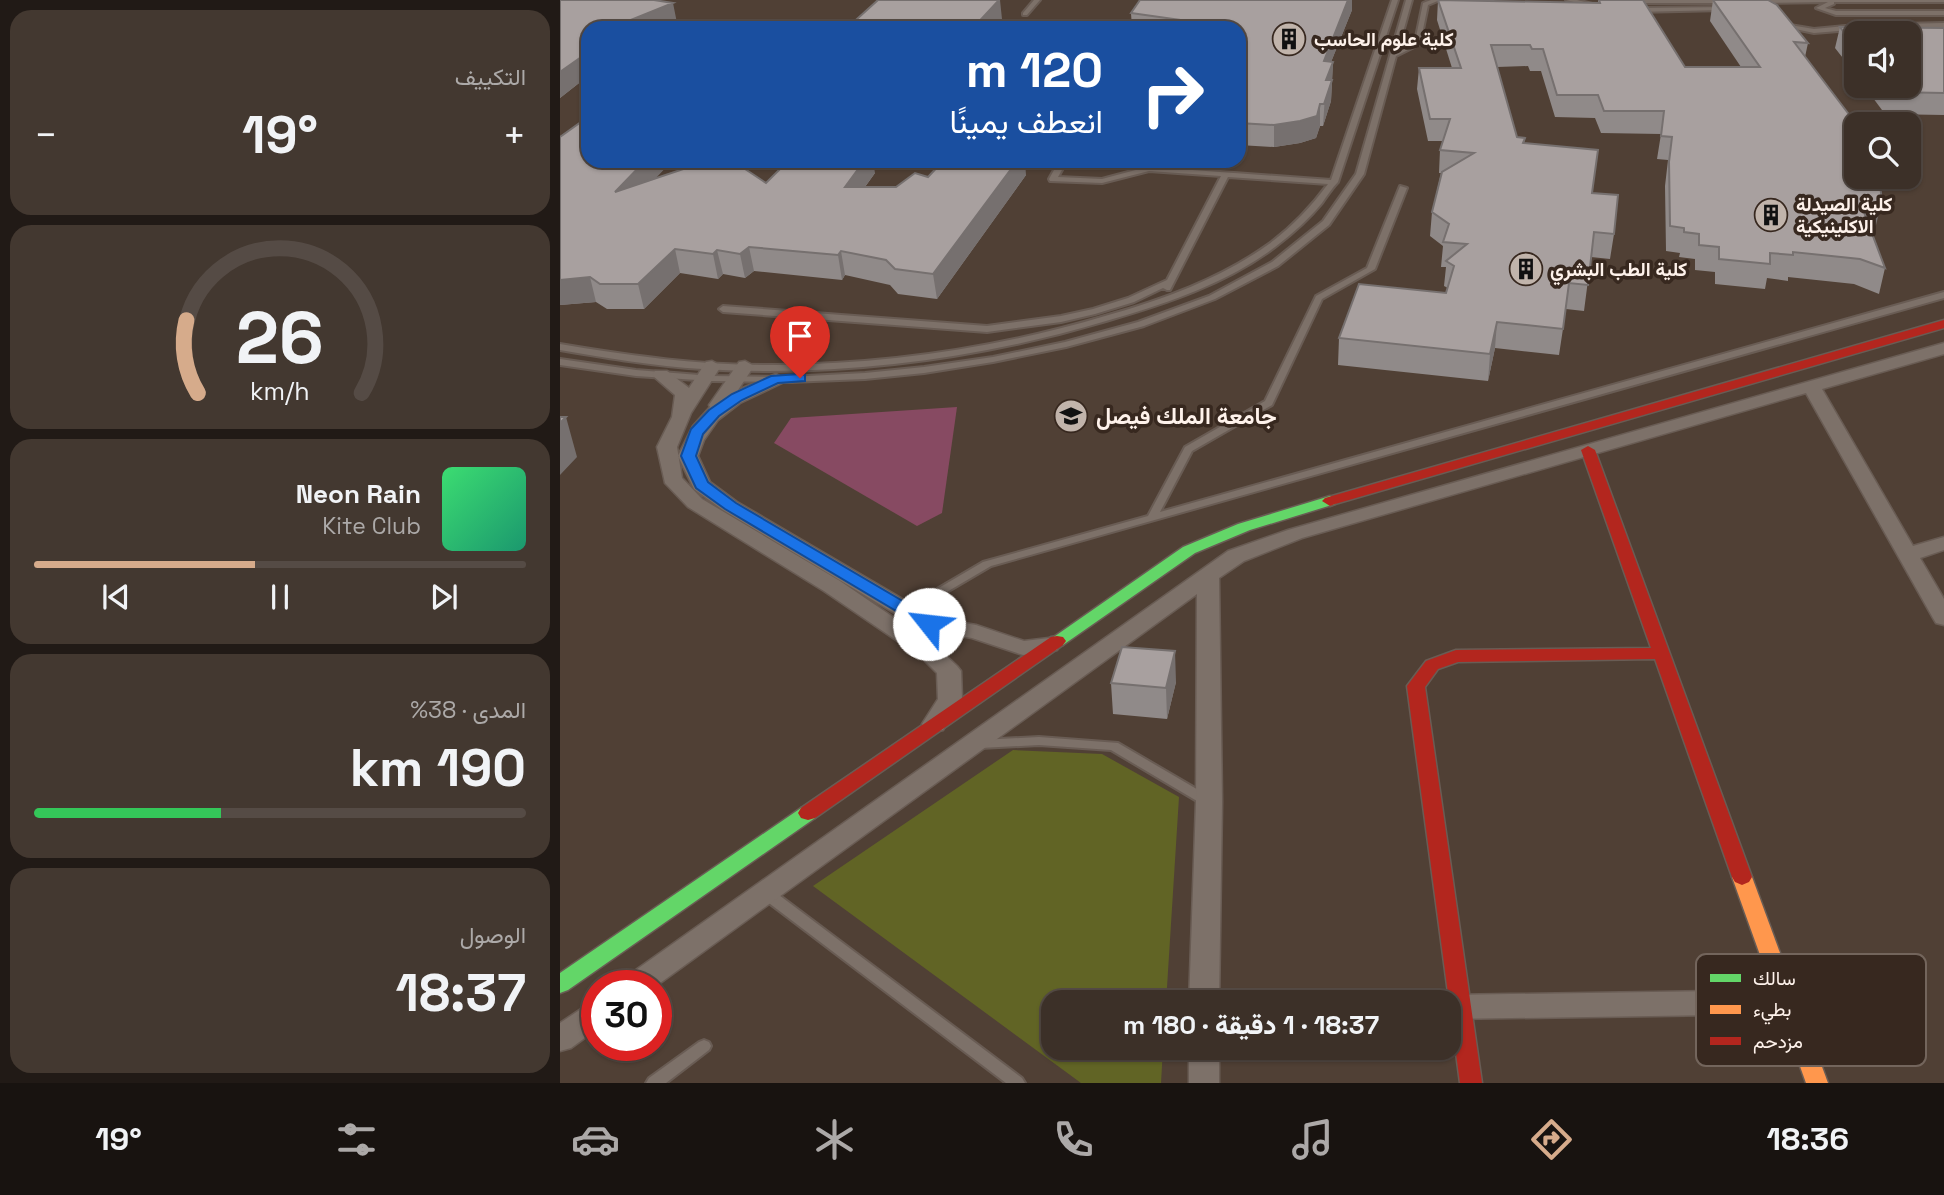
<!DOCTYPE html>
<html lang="ar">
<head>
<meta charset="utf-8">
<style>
	:root { --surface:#3c3028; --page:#433830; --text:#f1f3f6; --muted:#aca9a8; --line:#554b45; --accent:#d6ab8b }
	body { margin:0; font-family:"Space Grotesk",Vazirmatn,sans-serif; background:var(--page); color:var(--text); direction:rtl; height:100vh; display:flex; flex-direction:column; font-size:26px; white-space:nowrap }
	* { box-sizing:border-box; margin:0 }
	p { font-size:23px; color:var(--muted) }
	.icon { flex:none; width:38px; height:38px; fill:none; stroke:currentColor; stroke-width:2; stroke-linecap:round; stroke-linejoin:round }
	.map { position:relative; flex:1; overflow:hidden; direction:ltr }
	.sheet { display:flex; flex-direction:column; gap:10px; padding:10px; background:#211a16; width:560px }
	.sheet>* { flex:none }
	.banner { position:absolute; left:21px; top:21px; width:665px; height:147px; border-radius:21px; box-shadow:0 2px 5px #0004,0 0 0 2px var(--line); direction:rtl; background:#1a4fa0; color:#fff; overflow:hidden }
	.buttons { position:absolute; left:1284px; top:21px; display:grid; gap:14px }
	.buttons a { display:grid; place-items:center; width:77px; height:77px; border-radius:14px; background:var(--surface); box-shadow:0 2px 5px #0004,0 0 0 2px var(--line); font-size:35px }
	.speed { position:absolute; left:21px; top:970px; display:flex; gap:14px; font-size:35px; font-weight:700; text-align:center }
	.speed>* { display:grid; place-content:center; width:91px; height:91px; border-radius:50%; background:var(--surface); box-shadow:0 2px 5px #0004,0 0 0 2px var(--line); line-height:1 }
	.speed .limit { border:10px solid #d22; background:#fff; color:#111 }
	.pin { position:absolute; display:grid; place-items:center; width:60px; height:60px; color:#fff; margin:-72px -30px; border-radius:50% 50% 50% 0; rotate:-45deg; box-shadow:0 0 7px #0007 }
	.pin .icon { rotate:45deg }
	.me { position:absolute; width:77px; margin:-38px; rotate:299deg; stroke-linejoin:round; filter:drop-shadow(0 0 5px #0008) }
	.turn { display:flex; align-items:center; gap:24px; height:147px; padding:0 28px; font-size:32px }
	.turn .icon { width:91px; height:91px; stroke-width:2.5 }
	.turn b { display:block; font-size:49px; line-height:60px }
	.big { font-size:52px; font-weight:800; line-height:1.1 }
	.sheet .tile { flex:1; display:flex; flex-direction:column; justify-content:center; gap:10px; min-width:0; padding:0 24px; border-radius:21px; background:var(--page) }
	.sheet .dial { align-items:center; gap:0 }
	.dial svg { height:182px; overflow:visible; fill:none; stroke:var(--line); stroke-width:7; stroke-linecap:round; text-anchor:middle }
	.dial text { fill:var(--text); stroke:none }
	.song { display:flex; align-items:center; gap:21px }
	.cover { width:84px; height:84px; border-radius:10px; background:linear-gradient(135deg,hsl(140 70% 55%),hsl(160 70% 35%)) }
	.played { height:7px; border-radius:4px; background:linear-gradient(90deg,var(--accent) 45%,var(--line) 45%) }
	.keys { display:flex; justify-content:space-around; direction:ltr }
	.heat { display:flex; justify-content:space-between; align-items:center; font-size:38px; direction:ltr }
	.charge { height:10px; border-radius:5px; background:linear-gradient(90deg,#34c759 38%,var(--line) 0) }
	.trip { position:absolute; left:481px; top:990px; width:420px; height:70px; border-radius:21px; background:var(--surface); box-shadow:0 2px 5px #0004,0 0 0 2px var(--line); font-weight:800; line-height:70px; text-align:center; direction:rtl }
	.menu { display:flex; height:112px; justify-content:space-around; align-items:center; background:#181310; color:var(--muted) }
	.menu .icon { width:49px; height:49px }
	.menu .current { color:var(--accent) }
	.menu b { font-size:32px; color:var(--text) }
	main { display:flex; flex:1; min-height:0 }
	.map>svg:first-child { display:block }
	.green { fill:#616425 }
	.water { fill:#874a62 }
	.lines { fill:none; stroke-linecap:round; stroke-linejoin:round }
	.lane-casing { stroke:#695c54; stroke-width:4 }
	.street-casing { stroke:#695c54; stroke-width:3 }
	.fast-casing { stroke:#695c54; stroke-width:3 }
	.slow-casing { stroke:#695c54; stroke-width:3 }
	.jam-casing { stroke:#695c54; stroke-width:3 }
	.lane { fill:#7d7169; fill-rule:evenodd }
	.street { fill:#7d7169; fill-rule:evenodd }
	.fast { fill:#63d668; fill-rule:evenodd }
	.slow { fill:#ff974d; fill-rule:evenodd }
	.jam { fill:#b3261e; fill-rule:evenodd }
	.wall { fill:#908a89 }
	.shaded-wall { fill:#76706f }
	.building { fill:#a8a09f; stroke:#76706f; stroke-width:2 }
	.route { fill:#1a73e8; stroke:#114b97; stroke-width:2 }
	.labels { text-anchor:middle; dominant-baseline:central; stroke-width:7; stroke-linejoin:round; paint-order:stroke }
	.far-poi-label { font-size:19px; font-weight:bold; fill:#fef2eb; stroke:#37281f; text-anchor:start }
	.poi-label { font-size:23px; font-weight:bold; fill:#fef2eb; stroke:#37281f; text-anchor:start }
	.key { fill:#37281f; stroke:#73655c; stroke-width:2 }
	.key-label { font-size:19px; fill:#fef2eb }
</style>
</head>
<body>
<main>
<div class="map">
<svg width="1384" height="1083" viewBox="0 0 1384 1083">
	<rect width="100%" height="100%" fill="#504035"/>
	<path class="green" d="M453,750L542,754L619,797L606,1003H494V1048H603L601,1083H521L253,886Z"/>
	<path class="water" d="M397,407L382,513L357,526L214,443L231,418Z"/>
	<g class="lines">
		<defs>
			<path id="lane" d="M474,0H480L467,15H463V13Z
				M832,0H838L778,182C772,188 767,196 762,203C749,219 732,234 715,247C666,284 605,304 546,321C415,360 279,377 142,369C94,366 47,358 0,350V344C71,356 143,366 216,365C328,364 438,348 545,316C602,300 660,279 709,244C732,227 751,207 768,184L668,177L610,290H607L603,288L574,302L535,314L501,322L427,332L163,312L159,309L163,306L427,326L501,316L533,309L568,298L607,280L661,176L589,171L542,183L490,181L489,179L499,161H507L498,177L542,179L583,168L573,161H582L591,167L771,180Z
				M846,0H852L838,50L855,42L863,3L871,0H880L868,5L860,44L836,56L804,174L769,225L718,266L655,299L584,326L506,347L433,362L364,373L305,379L229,382L152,381L76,376L0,365V359L76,370L152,376L229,377L305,373L364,367L433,357L505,342L578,322L649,296L712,262L763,221L796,174Z
				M1006,0H1017L1036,5L1033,7Z
				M1067,0H1167L1168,1L1165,3H1069Z
				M1193,0H1384V2H1274V4L1265,8L1276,11H1384V15H1276L1256,8L1268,2L1195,3Z
				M1166,7L1167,8L1164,10L1075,12L1072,10L1075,8Z
				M1384,23V27L1302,29L1254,33L1221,26L1224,24L1254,29L1296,25Z
				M840,186L847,188L815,269L762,299L712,405L632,451L600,512L1384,292V298L431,566L351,613H343L341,611L343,609L423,562L588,516L625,447L705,401L756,296L807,268Z
				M479,737L558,743L652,798L653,801L652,804L647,806L642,804L551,750L479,745L420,748L416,747L414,744L416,741L420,740Z
				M206,888L211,889L462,1078L465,1083H446L201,897L199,893L201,889Z
				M144,1040L149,1042L151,1046L149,1050L106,1083H86L89,1078L139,1042Z"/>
			<path id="street" d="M1384,343V354L1262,389L1353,546L1384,537V550L1360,558L1384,599V625L1376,623L1373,618L1246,393L742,538L684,561L659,578L662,802L659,1003H629L636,802L637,594L96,986L62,985L66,977L668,551L728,530Z
				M152,361L161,366L131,413L117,447L122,478L142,499L280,581L377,647L397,666L401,671L402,699L383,730L374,732L365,730L362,724L378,699L377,673L361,657L264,591L128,507L105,483L97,447L112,417L115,395L92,375L95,371H107L129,388L146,362Z
				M185,361L194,366L178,390L216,374L225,379L222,383L180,403L158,420L144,440L138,456L150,482L177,502L375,618L416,625L464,641L489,638L497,640L500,645L497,650L463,655L412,638L361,629L163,510L134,489L118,456L133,426L150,407L149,405L179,362Z
				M1228,990L1238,994L1243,1002L1238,1010L1228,1014L889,1019V1003H877L879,999L889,995Z
				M37,1001V1029L11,1048L0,1051V1023L27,1005Z
				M629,1048H659V1083H629Z"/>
			<path id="fast" d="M770,496L778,501L775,504L690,530L635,553L503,645H491L488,641L623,547L678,524Z
				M248,806L255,808L258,813L255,818L8,990L0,993V973L241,808Z"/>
			<path id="slow" d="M1182,869L1189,872L1192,877L1268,1083H1246L1172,877L1175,872Z"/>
			<path id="jam" d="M1384,320V328L775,504L770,506L762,501L765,498Z
				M1028,446L1035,450L1192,877L1189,882L1182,885L1175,882L1172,877L1095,659L898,662L878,669L865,687L922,1083H900L847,686L866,661L896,650L1091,648L1021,450Z
				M497,636L503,637L506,641L503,645L255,818L248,820L241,818L238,813L241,808L491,637Z"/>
		</defs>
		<use href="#lane" class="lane-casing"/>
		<use href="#street" class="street-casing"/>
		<use href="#fast" class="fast-casing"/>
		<use href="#slow" class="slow-casing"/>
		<use href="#jam" class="jam-casing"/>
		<use href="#lane" class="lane"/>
		<use href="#street" class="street"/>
		<use href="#fast" class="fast"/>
		<use href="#slow" class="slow"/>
		<use href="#jam" class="jam"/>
	</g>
	<path class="wall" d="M0,0L117,23L28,28V76L0,98Z
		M580,0H792V10L771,62H773L771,101L763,126H760L756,138L740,143L714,147L679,145V28H572L571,13Z
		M878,0L1038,3V0L1125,67H1181L1150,21L1153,0L1248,43L1245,57L1297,177L1316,225L1310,227L1325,268L1319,294L1294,284L1228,277V281L1207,278L1205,289L1155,284V272L1135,270V259L1119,257L1120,253L1106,251L1105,186L1108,160L1097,159L1101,134L1041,133L1035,118L995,117L981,71H970L968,66L937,67L957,137L965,138L964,144L1032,193L1054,234L1050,259L1031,257L1024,311L1006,309L999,355L935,348L928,381L778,365L779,338L886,293L888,288L884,286L886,267H881L883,246L870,236L872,212L881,173H879L880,150L883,141H868L857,89L859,68H892L877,20Z
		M1280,27L1384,28V115L1325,114L1304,86H1349L1297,33V76L1275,48Z
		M0,137L28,161H112L95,178L206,183L315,173L305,187H336L368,177L466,175L377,299L338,294L330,285L285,275L282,280L194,271L185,278L163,274L158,279L120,273L84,309H47L36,302L0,305Z
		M616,682L607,719L553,714L551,683Z"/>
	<path class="shaded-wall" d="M439,0H440L442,19L433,28H413Z
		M788,0H792V10L763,82L764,61Z
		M113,3L117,23L104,28H51Z
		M24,55L28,76L0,98V72Z
		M773,62L771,101L763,126L766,80Z
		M760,104V126L756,138L740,143L714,147V125Z
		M85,161H112L61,215L55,192Z
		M304,161H313L315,173L288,210L285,187Z
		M457,161H465L466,175L377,299L373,274Z
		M1322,201L1316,225L1296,231L1302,207Z
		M189,247L194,271L185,278L180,254Z
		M115,249L120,273L84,309L78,284Z
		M157,250L163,274L158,279L153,254Z
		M281,251L285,275L282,280L278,255Z
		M30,277L36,302L0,305V280Z
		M937,322L935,348L928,381L930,354Z
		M6,417L17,457L0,475V423Z
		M615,651L616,682L607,719L606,688Z"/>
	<path class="building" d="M0,0H94L113,3L51,28H28V56L24,55L0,72Z
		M318,0H439L413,28H287Z
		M580,0H788L764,61L773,62L766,80H772L764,104H760L757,116L740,121L714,125L679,123V28H656L663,26L571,13Z
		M878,0L1040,3L1039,0H1083L1125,67H1200L1153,0H1208L1217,5L1248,43L1234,42L1297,125V177H1303V180L1313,177H1319L1322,201L1302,207L1325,268L1300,259L1233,252V255L1210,253V264L1159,259V247L1139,245V234L1124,232V228L1110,226L1109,162L1112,137L1101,136L1104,111H1044L1038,95H997L983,49H972L970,45H931L957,137L965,138L963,143L1038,150L1032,193L1058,195L1054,234L1034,232L1028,285L1009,283L1003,329L937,322L930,354L779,338L799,284L886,293L894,266L886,261L907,244L883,242L889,224L872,212L882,172L914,153L880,150L890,119H870L859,68H901Z
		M1280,27L1384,28V93L1330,92L1325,86H1349V33H1297V50Z
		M28,117V161H85L55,192L147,161H173L206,183L220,169L234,161H304L285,187H336L355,173L368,177L383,161H457L373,274L335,269L326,260L281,251L278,255L189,247L180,254L157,250L153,254L115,249L78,284H40L30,277L0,280V137Z
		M0,417H6L0,423Z
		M562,647L615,651L606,688L551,683Z"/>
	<path class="route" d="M240,374L245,375V381L218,383L182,400L159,416L143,434L136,456L148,482L176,503L375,620L378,624L375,627H363L165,509L136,488L121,456L131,429L149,410L172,394L211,376Z"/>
	<defs>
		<symbol id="building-disc" viewBox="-11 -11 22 22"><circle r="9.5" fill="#c1b4ab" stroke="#37281f"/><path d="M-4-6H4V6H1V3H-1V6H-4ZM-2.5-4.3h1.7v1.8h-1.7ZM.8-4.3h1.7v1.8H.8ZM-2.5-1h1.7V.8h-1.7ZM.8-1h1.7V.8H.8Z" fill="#111"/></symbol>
		<symbol id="university-disc" viewBox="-11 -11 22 22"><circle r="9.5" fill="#c1b4ab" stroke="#37281f"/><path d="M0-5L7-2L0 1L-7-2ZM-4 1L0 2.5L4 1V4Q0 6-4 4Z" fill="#111"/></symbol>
	</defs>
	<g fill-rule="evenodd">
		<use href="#building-disc" x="710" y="20" width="38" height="38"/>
		<use href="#building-disc" x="1192" y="196" width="38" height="38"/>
		<use href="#building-disc" x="947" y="250" width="38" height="38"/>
		<use href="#university-disc" x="492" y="397" width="38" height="38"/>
	</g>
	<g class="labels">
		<g class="far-poi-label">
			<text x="754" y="39">كلية علوم الحاسب</text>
			<text x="1236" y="204">كلية الصيدلة<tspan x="1236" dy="22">الاكلينيكية</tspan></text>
			<text x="990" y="269">كلية الطب البشري</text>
		</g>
		<g class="poi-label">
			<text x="536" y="416">جامعة الملك فيصل</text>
		</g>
	</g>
	<rect x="1136" y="954" width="230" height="112" rx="10" class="key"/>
	<rect x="1150" y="974" width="31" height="8" fill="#63d668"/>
	<rect x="1150" y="1005" width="31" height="9" fill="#ff974d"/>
	<rect x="1150" y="1037" width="31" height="8" fill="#b3261e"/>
	<g class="key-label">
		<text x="1193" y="985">سالك</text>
		<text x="1193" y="1016">بطيء</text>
		<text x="1193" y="1048">مزدحم</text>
	</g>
</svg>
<div class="buttons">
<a><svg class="icon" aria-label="sound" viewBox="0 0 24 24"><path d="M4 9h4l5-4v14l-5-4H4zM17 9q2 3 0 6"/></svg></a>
<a><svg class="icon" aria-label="search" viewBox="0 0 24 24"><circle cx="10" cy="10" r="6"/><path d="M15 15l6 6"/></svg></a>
</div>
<div class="speed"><div class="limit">30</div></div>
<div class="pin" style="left:240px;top:378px;background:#d93025"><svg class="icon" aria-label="arrive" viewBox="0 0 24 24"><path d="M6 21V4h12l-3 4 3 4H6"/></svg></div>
<svg class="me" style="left:369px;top:624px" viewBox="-20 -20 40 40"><circle r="19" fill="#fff"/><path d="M0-13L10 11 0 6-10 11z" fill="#1a73e8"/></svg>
<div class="trip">18:37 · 1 دقيقة · 180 m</div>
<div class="banner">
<div class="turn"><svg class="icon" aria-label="right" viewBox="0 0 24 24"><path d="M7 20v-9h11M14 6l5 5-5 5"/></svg><div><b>120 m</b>انعطف يمينًا</div></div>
</div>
</div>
<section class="sheet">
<div class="tile"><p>التكييف</p>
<div class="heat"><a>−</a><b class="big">19°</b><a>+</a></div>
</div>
<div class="tile dial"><svg viewBox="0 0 100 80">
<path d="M14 69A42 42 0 1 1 86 69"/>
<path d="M14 69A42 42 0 0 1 9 37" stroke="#d6ab8b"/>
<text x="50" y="56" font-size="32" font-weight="700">26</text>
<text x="50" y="72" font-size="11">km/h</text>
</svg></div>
<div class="tile">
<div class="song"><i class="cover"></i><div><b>Neon Rain</b><p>Kite Club</p></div></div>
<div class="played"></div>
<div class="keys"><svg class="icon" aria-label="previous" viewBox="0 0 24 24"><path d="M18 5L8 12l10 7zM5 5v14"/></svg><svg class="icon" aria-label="pause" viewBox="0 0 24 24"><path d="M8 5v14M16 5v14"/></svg><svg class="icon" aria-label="next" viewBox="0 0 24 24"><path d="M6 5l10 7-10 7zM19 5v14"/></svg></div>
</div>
<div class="tile"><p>المدى · 38%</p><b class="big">190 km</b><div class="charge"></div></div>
<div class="tile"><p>الوصول</p><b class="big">18:37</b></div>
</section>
</main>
<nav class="menu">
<b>18:36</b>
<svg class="icon current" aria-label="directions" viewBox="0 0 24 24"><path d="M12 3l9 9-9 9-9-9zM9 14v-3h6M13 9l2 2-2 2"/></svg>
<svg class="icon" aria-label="music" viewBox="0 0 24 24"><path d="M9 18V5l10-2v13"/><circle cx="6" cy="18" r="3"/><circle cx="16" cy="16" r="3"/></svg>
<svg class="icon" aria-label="phone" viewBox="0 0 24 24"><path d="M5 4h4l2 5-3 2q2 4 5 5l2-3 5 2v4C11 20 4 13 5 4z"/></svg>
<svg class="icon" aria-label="climate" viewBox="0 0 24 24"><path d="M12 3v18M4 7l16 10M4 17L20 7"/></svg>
<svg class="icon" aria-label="car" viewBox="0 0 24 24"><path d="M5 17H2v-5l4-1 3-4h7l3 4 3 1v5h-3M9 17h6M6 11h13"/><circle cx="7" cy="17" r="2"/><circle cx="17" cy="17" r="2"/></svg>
<svg class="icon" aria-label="filters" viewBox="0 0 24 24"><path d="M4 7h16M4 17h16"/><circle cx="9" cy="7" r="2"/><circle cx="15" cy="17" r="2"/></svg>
<b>19°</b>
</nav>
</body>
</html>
